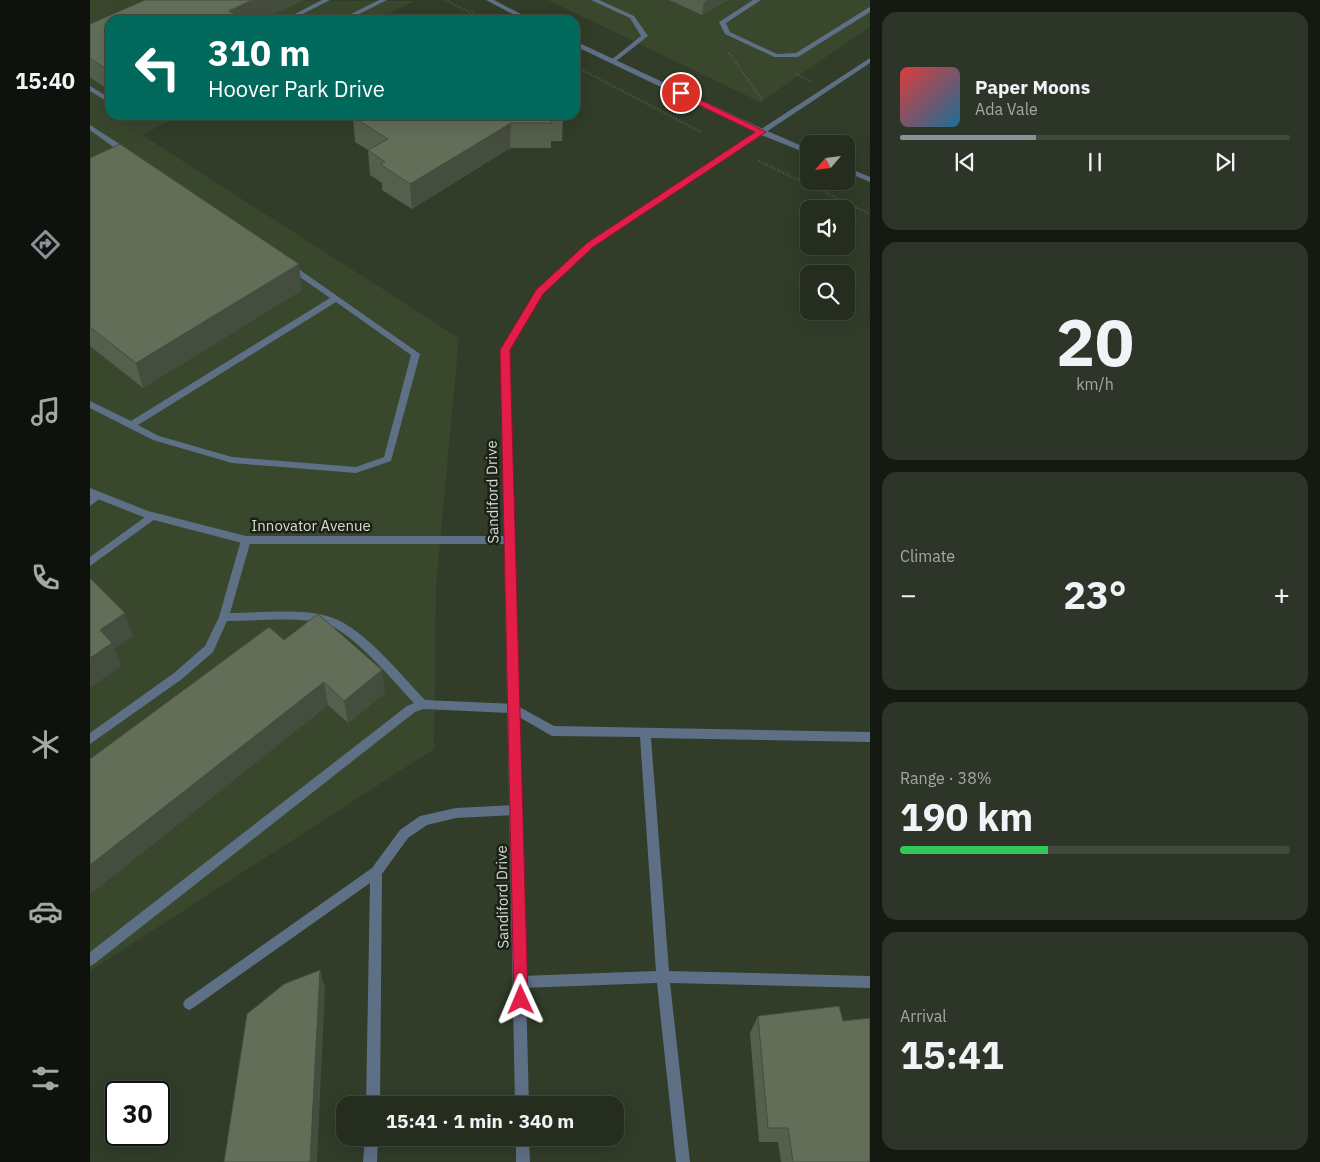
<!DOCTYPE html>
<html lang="en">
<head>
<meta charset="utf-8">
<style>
	:root { --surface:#252d1f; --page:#2d3528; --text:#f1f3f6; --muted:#a3a8a4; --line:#42493d; --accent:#8c9099 }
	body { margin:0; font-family:"IBM Plex Sans",sans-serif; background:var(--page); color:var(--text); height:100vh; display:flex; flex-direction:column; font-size:19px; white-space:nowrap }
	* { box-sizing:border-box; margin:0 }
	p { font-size:16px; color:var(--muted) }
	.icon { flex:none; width:28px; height:28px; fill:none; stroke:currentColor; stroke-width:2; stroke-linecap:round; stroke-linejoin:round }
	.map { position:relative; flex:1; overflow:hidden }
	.side { display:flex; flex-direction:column; gap:12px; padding:12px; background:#141911; width:450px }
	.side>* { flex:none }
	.top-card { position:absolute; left:15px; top:15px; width:475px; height:105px; border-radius:15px; box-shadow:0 5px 20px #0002,0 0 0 1px var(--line); background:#00695c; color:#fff; overflow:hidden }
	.needle { width:32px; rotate:242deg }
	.controls { position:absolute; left:710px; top:135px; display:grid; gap:10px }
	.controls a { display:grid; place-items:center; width:55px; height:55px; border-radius:10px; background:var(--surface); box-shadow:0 5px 20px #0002,0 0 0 1px var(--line); font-size:25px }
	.speed { position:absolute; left:15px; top:1081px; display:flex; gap:10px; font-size:25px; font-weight:700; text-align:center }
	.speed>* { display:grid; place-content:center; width:65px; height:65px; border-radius:50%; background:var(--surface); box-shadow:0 5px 20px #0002,0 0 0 1px var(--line); line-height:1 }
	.speed .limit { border:2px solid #111; border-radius:8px; background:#fff; color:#111 }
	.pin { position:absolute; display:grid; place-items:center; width:42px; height:42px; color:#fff; margin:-21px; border:2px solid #fff; border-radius:50%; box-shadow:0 1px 5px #0007 }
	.me { position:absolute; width:55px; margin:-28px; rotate:359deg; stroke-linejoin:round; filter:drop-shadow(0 0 4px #0008) }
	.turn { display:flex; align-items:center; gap:18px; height:105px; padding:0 20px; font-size:22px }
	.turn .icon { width:65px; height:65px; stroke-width:2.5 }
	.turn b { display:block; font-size:35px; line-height:42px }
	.big { font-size:38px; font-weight:700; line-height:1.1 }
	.side .tile { flex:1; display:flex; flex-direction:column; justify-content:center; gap:8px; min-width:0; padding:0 18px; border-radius:15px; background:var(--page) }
	.side .dial { align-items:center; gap:0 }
	.dial b { font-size:65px; line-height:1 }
	.song { display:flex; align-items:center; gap:15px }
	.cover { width:60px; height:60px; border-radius:8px; background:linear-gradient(135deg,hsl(0 70% 55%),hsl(200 70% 35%)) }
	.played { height:5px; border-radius:2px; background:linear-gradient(90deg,var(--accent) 35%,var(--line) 35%) }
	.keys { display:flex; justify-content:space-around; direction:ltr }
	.heat { display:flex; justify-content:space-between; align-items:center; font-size:28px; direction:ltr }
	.charge { height:8px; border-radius:4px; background:linear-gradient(90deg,#34c759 38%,var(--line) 0) }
	.trip { position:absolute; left:246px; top:1096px; width:288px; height:50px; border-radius:15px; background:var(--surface); box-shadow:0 5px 20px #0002,0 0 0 1px var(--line); font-weight:700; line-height:50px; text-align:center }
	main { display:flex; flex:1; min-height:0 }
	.tab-bar { display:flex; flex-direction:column; width:90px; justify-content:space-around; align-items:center; background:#0f120c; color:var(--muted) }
	.tab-bar .icon { width:35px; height:35px }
	.tab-bar .current { color:var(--accent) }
	.tab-bar b { font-size:22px; color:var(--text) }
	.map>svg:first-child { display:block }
	.built { fill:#39472d }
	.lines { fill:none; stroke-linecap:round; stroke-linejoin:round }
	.path { stroke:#6e7767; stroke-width:2.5; stroke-dasharray:0.5 2.5; stroke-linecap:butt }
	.service { fill:#5e7086; fill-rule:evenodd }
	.minor { fill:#5e7086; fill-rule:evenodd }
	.tertiary { fill:#5e7086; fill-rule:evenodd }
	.wall { fill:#555f4d }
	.shaded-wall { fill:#454d3e }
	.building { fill:#636e59; stroke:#454d3e }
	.route { fill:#e11d48; stroke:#92132f }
	.labels { text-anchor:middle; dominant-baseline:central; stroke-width:5; stroke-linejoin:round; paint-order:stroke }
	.street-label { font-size:15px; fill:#d6dcd1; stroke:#1c2118 }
</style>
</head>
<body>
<main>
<nav class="tab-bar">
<b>15:40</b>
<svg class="icon current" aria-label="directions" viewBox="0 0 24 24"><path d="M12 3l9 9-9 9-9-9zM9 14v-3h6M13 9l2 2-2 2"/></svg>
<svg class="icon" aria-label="music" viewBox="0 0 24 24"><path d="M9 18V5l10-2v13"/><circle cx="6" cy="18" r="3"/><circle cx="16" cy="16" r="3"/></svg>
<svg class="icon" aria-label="phone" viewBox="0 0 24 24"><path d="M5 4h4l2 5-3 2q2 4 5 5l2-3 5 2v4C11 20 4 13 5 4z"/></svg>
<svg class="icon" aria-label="climate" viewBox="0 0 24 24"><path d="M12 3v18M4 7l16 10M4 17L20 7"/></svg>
<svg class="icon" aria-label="car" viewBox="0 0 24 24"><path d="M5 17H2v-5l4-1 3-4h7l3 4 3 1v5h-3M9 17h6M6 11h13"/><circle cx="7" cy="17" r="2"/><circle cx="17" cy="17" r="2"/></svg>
<svg class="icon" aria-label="filters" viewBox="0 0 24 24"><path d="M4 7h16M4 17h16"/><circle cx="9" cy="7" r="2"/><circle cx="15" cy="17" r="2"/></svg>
</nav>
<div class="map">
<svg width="780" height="1162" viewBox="0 0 780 1162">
	<rect width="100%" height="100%" fill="#313c29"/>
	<path class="built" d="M0,0L325,1L286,20H20V115H92L52,135L369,338L346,586L344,749L0,971Z
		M458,0H780V27L670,102Z"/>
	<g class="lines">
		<path class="path" d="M355,0L395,20
			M639,53L672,100
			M485,66L611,132
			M706,74L720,81
			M669,161L780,214"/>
		<path class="service" d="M232,0H240L201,20H193Z
			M289,0H297L257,20H249Z
			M501,0H509L544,16L558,36L525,62H521V60L551,36L540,18Z
			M663,0H671L636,23L640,32L687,54L706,53L778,8L780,7V12L708,57H684L635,34L629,22Z
			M0,86L20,98V103L0,91Z
			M38,115H49L45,117Z
			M0,125L39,150V154H33L0,130Z
			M200,263L330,354L301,461L266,473L142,463L63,440L0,408V401L41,421L240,298L197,268L196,266ZM246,302L321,355L294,457L266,467L142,457L69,436L48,425Z
			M8,492L13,496L0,506V497Z
			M62,512L67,516L65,519L0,566V557Z
			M156,536L161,540L140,613C169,613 213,608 240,617C273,627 310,674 335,700L424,704L464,726L780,732V742L561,738L579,971L780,976V988L580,983L600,1162H586L567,983L431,988L427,986L425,982L427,978L431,976L566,971L550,737L462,736L422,713L333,709L325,712L4,964L0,966V952L317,706L324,703C304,682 263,632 236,624C211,616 165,621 137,621L123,652L92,679L0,744V733L84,673L115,646L129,617L151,540Z
			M427,805L431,806L433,810L431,814L427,815L366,818L337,825L318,838L292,874L290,1105H276L280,883L103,1008L99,1010L95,1008L93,1004L95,1000L282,868L310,830L330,816L366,808Z
			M275,1138H288L287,1162H273Z"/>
		<path class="minor" d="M780,58V63L503,247L453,294L419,350L439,1105H425L414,544H156L56,518L0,496V488L58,511L156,536H414L411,350L447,290L497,243Z
			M426,1138H439L440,1162H426Z"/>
		<path class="tertiary" d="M396,0H404L442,20H434Z
			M485,41L675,130L719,149V154L669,134L485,46Z
			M756,167L780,177V182L756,172Z"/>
	</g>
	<path class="wall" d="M55,0H213L171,20H20V91L0,77V24Z
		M579,0H638L612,15Z
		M473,115L472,141H461V148H420L322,209L292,190V183L280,175L278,150L265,142L263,117Z
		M0,158L212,290L53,388L0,346Z
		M194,640L295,693L258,723L238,705L0,894V759Z
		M668,1016L753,1021L780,1162H691L688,1142H669L660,1033Z"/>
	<path class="shaded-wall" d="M162,0H213L171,20H134L139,11Z
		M617,0H638L612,15L614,2Z
		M421,123L420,148L322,209L320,184Z
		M209,264L212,290L53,388L46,363Z
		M35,613L43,636L25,649L31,666L0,688V658L10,630Z
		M292,670L295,693L258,723L254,701Z
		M234,682L238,705L0,894V865Z
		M230,970L235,988L227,1162H220Z"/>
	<path class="building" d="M55,0H162L139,11L146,15L134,20H20V72L0,58V24Z
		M264,115H473L460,116L462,123H421L320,184L290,164L295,162L278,150L298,139L263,117Z
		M30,144L209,264L46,363L0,327V158Z
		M0,578L35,613L10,630L22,643L0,658Z
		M228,614L292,670L254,701L234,682L0,865V759L179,627L194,640Z
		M230,970L220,1162H134L157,1014L194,984Z
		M749,1006L753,1021L780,1018V1162H703L698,1128H678L668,1016Z"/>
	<path class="route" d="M588,92H594L676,132L503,247L453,294L420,350L438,1000L436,1005L431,1007L426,1005L424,1000L410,350L446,290L497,243L665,132L588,95Z"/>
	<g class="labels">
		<g class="street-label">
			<text transform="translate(402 492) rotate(-91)">Sandiford Drive</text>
			<text x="221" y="525">Innovator Avenue</text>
			<text transform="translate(412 897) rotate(-91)">Sandiford Drive</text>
		</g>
	</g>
</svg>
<div class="controls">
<a><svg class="needle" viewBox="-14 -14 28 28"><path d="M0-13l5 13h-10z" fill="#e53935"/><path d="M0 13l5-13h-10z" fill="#a3a8a4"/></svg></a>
<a><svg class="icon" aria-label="sound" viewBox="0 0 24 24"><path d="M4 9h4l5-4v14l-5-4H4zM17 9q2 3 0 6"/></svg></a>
<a><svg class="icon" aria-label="search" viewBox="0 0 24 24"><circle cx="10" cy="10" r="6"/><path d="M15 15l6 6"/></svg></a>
</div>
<div class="speed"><div class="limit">30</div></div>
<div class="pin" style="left:591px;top:93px;background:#d93025"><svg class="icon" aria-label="arrive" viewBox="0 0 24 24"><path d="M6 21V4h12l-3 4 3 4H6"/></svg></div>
<svg class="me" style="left:431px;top:1000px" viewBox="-20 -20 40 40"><path d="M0-17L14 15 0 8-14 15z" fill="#e11d48" stroke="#fff" stroke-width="4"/></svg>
<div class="trip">15:41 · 1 min · 340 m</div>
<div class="top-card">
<div class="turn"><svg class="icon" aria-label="left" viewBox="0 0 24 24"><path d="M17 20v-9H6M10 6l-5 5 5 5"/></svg><div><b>310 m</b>Hoover Park Drive</div></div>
</div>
</div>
<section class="side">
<div class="tile">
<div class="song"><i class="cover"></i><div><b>Paper Moons</b><p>Ada Vale</p></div></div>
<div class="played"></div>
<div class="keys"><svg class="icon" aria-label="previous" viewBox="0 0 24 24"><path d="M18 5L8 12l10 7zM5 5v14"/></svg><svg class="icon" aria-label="pause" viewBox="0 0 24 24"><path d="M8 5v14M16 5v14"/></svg><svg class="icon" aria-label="next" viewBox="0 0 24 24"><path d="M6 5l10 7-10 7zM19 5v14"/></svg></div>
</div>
<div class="tile dial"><b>20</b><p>km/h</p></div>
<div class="tile"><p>Climate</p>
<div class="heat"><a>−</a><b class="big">23°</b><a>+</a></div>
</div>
<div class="tile"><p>Range · 38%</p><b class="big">190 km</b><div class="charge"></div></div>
<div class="tile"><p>Arrival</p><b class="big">15:41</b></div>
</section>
</main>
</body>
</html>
